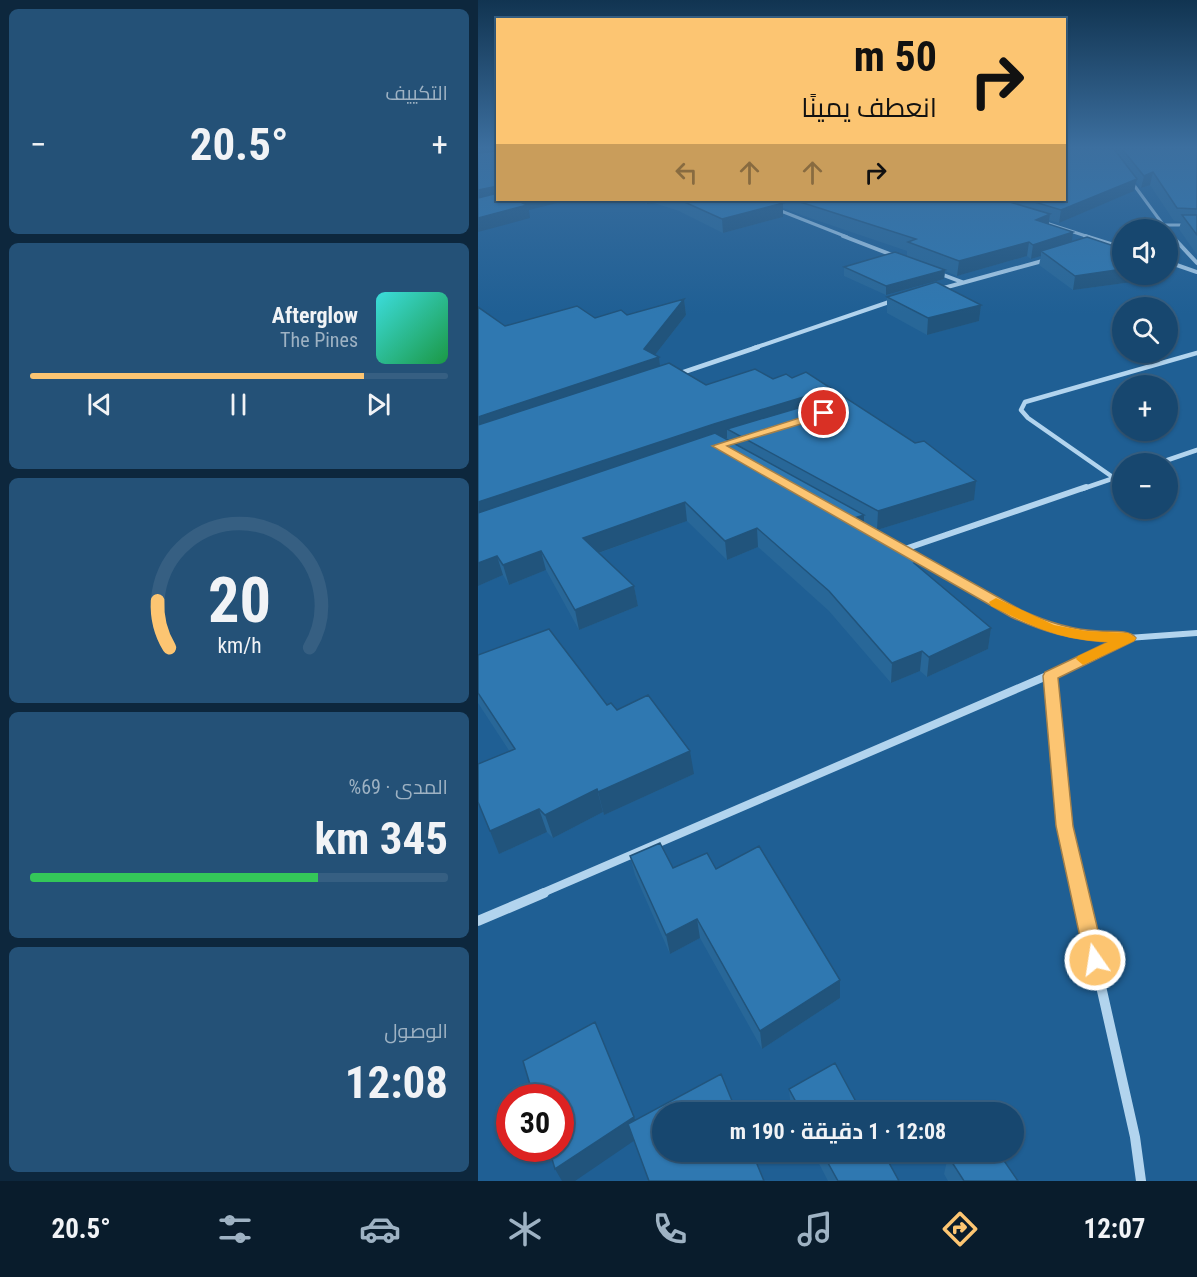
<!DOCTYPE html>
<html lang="ar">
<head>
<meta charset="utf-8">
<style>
	:root { --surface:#17476f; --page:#245177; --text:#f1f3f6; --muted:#9eb2c3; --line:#365f82; --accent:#fcc572 }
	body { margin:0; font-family:"Roboto Condensed",Cairo,sans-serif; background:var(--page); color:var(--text); direction:rtl; height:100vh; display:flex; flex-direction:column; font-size:22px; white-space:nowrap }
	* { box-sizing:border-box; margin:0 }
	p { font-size:20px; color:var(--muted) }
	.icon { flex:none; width:33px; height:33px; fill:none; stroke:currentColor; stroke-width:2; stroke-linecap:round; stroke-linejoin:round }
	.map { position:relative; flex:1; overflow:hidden; direction:ltr }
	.details { display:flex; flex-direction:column; gap:9px; padding:9px; background:#0d273d; width:478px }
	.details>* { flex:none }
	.hud { position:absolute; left:18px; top:18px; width:570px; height:183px; border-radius:0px; box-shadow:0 2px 4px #0004,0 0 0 2px var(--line); direction:rtl; background:#fcc572; color:#111; overflow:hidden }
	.tools { position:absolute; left:634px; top:219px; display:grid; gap:12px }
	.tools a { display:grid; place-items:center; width:66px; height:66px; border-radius:50%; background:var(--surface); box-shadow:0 2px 4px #0004,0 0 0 2px var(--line); font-size:30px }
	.speed { position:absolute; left:18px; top:1084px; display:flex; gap:12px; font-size:30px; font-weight:700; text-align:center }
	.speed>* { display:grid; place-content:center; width:78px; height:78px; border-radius:50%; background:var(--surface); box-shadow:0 2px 4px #0004,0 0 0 2px var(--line); line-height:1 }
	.speed .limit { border:9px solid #d22; background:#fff; color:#111 }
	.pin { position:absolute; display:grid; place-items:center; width:51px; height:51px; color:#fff; margin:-26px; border:3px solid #fff; border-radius:50%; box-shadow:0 2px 6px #0007 }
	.me { position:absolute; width:66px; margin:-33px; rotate:347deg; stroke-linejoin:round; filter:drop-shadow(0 0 4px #0008) }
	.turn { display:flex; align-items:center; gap:21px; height:126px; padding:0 30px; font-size:27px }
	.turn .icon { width:78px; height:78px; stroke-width:2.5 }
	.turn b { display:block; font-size:42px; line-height:51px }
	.lanes { display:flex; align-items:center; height:57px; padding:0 30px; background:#0003; justify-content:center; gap:30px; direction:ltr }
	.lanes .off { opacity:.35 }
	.big { font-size:45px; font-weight:700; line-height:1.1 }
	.details .card { flex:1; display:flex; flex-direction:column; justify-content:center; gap:9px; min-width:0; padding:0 21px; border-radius:9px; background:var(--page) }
	.details .dial { align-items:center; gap:0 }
	.dial svg { height:156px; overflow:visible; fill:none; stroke:var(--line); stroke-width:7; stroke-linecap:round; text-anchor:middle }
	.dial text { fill:var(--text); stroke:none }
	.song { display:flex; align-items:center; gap:18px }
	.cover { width:72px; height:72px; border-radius:9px; background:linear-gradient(135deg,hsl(180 70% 55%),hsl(140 70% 35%)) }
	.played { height:6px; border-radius:3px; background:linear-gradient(90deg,var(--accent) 80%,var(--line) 80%) }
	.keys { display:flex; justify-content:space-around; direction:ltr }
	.heat { display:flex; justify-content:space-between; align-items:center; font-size:33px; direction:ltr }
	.charge { height:9px; border-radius:4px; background:linear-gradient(90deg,#34c759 69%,var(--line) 0) }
	.trip { position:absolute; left:174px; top:1102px; width:372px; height:60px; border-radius:30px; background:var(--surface); box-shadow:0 2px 4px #0004,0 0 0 2px var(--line); font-weight:700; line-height:60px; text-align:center; direction:rtl }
	.tab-bar { display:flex; height:96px; justify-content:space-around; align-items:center; background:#091c2c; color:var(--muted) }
	.tab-bar .icon { width:42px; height:42px }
	.tab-bar .on { color:var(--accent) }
	.tab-bar b { font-size:27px; color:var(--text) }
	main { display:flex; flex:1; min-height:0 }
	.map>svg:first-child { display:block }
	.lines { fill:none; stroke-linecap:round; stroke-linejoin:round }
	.street-far5 { stroke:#b2d4ee; stroke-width:3 }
	.street-far4 { stroke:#b2d4ee; stroke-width:4 }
	.street-far3 { stroke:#b2d4ee; stroke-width:4.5 }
	.street-far2 { stroke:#b2d4ee; stroke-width:6 }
	.street-far1 { stroke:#b2d4ee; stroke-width:8 }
	.street { stroke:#b2d4ee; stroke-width:10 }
	.wall { fill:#286798 }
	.shaded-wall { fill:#21547c }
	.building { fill:#2f78b1; stroke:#21547c; stroke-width:1.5 }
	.route { fill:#fcc572; stroke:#a4804a; stroke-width:1.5 }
	.slow { fill:#f59e0b }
</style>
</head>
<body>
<main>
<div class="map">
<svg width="719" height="1181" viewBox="0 0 719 1181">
	<rect width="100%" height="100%" fill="#1f5f94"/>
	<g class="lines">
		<path class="street-far5" d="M653,181L689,230
			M298,209L369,237
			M565,222L611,237
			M685,225H719
			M690,231L696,237"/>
		<path class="street-far4" d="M365,236L417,256
			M607,236L645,248
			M694,236L719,263
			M690,262L719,272
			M460,273L484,282
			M462,289L568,260
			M276,348L414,301"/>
		<path class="street-far3" d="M200,374L280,347
			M678,464L719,450
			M636,478L550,418L543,410L547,402L719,353
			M604,489L645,475"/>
		<path class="street-far2" d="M392,531L538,614L572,629L608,636L650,638L719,633
			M424,550L608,487
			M589,668L650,638"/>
		<path class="street-far1" d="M572,676L587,827L602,894
			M62,894L592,666"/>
		<path class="street" d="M602,893L657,1137L663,1181
			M0,921L66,893"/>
	</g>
	<path class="wall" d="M586,149H719V255L701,229L703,222L696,221L672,185L663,188L658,182L656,191L581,223L571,220V224L594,242L645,274H685L684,278L595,290L561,265L563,256L553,259L549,256L479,276L467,271L466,279L408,295L366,276V267L429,256V251L326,216L305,208V217L245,233L201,211L176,203L169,204L160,200H586Z
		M409,297L503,305L501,321L449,335L409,313Z
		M206,299L208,315L177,355L181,357L182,366L228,385L314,378L328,372L496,500L399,530L386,522V527L439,565L513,628L510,649L449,677L442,671L413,683L351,611L280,547L249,560L209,521L121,553L156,586L160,606L101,630L68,570L31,585L25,575L0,586L27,326L149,315Z
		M0,655L129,705L139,710L216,774L126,815L125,812L75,838L69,832L21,854L32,752L0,703Z
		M152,856L195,868L238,869L362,980V998L284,1049L222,938L192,954L157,875Z
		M311,1089L384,1113H315L313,1109Z
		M335,1152H405L421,1181H350Z
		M470,1156L540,1181H470L466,1174Z"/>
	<path class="shaded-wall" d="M675,172L672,185L663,188L666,176Z
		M659,179L656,191L581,223L583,210Z
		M20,186V200L0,204V190Z
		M38,200H91L51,210L52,218L0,232V218Z
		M169,200H176V203L169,204Z
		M305,203V217L245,233L244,219Z
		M572,214L570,228L558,220Z
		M595,232L593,247L563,251V256L553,259L555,245Z
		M551,242L549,256L479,276L481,261Z
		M645,269V274H685L684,278L595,290L597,276Z
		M467,270L466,279L408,295V286Z
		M206,299L208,315L173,360L181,357L183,374L0,436V417L166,349Z
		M503,305L501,321L449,335L450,318Z
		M345,391V409L249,429V438L0,523V502L236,424Z
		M498,481L496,500L399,530L400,511Z
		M207,502L209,521L109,557L105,538Z
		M386,515V534L373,519Z
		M279,528L280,547L249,560L247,541Z
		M63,551L68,570L31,585L25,565Z
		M19,556L25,575L0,586V563Z
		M156,586L160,606L101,630L97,610Z
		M513,628L510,649L449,677L451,657Z
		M444,651L442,671L413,683L414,663Z
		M212,751L216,774L126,815L120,792Z
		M119,789L125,812L75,838L67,815Z
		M61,809L69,832L21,854L12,831Z
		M219,919L222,938L192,954L188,935Z
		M362,980V998L284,1049L282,1031Z
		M156,1117L163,1136L97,1181H84L77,1169Z"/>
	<path class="building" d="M586,149H636L659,179L583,210L550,200H586Z
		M644,149H719V209L699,208L675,172L666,176Z
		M20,151V186L0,190V153Z
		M20,193V200H39H38L49,205L0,218V198Z
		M202,200H295L305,203L244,219Z
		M316,200H525L572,214L558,220L595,232L555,245L551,242L481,261L430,242L438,239Z
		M704,215H719V235Z
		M609,237L645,249V269L597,276L563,251Z
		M417,252L467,270L408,286L366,267Z
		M458,282L503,305L450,318L409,297Z
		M206,299L166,349L181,357L0,417V307L27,326L99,306L117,318L143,310L149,315Z
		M191,363L228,385L277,369L295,379L308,374L314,378L328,372L437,443L446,441L498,481L400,511L249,429L347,400L350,395L345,391L236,424L0,502V425Z
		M237,433L386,515L373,519L439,562L436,563L513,628L451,657L444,651L414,663L351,591L279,528L247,541L207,502L105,538L156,586L97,610L63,551L25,565L19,556L0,563V513Z
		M71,629L129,705L133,703L139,710L170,695L212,751L120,792L119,789L67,815L61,809L12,831L0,802V764L37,749L0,693V655Z
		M182,843L195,868L229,853L238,869L281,846L362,980L282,1031L219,919L188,935L152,856Z
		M117,1022L156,1117L77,1169L71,1149H82V1098H56L45,1061Z
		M357,1063L384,1113H324L311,1089Z
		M243,1074L259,1113H184V1152H274L286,1181H171L150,1124Z
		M344,1152H405L421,1181H360Z
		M474,1152H520L540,1181H486L470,1156Z"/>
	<linearGradient id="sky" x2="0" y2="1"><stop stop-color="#113451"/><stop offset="0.47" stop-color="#3c6f9f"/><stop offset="1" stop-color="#3c6f9f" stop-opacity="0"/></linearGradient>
	<rect width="719" height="314" fill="url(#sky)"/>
	<path class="route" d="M346,410L351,413L350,416L249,446L543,610C569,622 593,630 621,631C632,632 651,629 658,638L656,641L580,678L595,826L627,960L624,966L617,969L610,966L607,960L578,826L565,676L567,672L630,642C593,640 566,632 533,617L234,446Z"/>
	<path class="slow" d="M518,598L576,625L608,631L650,633L658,638L656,641L605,665L598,659L600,656L630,642C580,640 557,627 513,606L511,602Z"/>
</svg>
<div class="tools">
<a><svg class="icon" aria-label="sound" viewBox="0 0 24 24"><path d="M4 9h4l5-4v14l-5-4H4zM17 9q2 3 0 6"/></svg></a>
<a><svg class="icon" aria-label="search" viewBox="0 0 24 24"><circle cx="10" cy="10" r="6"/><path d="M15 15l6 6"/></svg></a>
<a>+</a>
<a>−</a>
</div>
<div class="speed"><div class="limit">30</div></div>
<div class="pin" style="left:346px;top:413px;background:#d93025"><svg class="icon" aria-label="arrive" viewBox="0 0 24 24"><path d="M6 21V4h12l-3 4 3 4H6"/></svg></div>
<svg class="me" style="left:617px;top:960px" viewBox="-20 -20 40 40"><circle r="17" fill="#fcc572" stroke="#fff" stroke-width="3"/><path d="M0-11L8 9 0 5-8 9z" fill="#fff"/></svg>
<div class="trip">12:08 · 1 دقيقة · 190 m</div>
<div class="hud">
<div class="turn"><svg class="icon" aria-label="right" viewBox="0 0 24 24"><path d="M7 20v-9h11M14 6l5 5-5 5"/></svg><div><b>50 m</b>انعطف يمينًا</div></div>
<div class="lanes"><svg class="icon off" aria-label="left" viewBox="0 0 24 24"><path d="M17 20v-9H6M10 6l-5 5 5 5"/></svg><svg class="icon off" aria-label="ahead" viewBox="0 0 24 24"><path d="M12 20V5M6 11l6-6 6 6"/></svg><svg class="icon off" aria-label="ahead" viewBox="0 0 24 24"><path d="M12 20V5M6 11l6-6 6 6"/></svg><svg class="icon" aria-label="right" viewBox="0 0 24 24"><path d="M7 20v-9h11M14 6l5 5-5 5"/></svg></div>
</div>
</div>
<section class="details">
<div class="card"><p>التكييف</p>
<div class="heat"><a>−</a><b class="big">20.5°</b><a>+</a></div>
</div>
<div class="card">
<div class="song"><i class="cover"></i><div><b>Afterglow</b><p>The Pines</p></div></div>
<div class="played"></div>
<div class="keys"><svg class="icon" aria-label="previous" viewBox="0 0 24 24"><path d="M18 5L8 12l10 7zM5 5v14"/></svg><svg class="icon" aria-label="pause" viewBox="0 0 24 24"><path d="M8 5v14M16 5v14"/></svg><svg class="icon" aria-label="next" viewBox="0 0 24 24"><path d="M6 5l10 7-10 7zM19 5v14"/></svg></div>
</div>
<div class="card dial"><svg viewBox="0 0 100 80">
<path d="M14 69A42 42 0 1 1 86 69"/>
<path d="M14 69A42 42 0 0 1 8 45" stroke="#fcc572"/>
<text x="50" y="56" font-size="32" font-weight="700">20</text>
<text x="50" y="72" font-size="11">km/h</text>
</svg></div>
<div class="card"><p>المدى · 69%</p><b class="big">345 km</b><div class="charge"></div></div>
<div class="card"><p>الوصول</p><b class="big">12:08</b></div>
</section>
</main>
<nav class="tab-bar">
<b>12:07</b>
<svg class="icon on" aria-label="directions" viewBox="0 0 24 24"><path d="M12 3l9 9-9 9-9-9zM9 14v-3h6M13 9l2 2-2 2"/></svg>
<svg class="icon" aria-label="music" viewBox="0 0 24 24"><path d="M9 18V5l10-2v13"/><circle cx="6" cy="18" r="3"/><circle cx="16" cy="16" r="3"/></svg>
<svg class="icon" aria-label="phone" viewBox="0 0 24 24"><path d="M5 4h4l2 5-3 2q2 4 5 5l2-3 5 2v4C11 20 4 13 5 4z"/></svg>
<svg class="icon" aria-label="climate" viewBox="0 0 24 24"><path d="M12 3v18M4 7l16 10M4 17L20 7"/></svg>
<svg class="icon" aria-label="car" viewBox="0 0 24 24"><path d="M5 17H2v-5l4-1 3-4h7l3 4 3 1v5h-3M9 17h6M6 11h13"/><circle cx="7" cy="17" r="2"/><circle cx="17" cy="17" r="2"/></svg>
<svg class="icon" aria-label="filters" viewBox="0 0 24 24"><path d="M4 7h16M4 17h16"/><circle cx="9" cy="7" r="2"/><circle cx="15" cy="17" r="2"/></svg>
<b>20.5°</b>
</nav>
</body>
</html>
